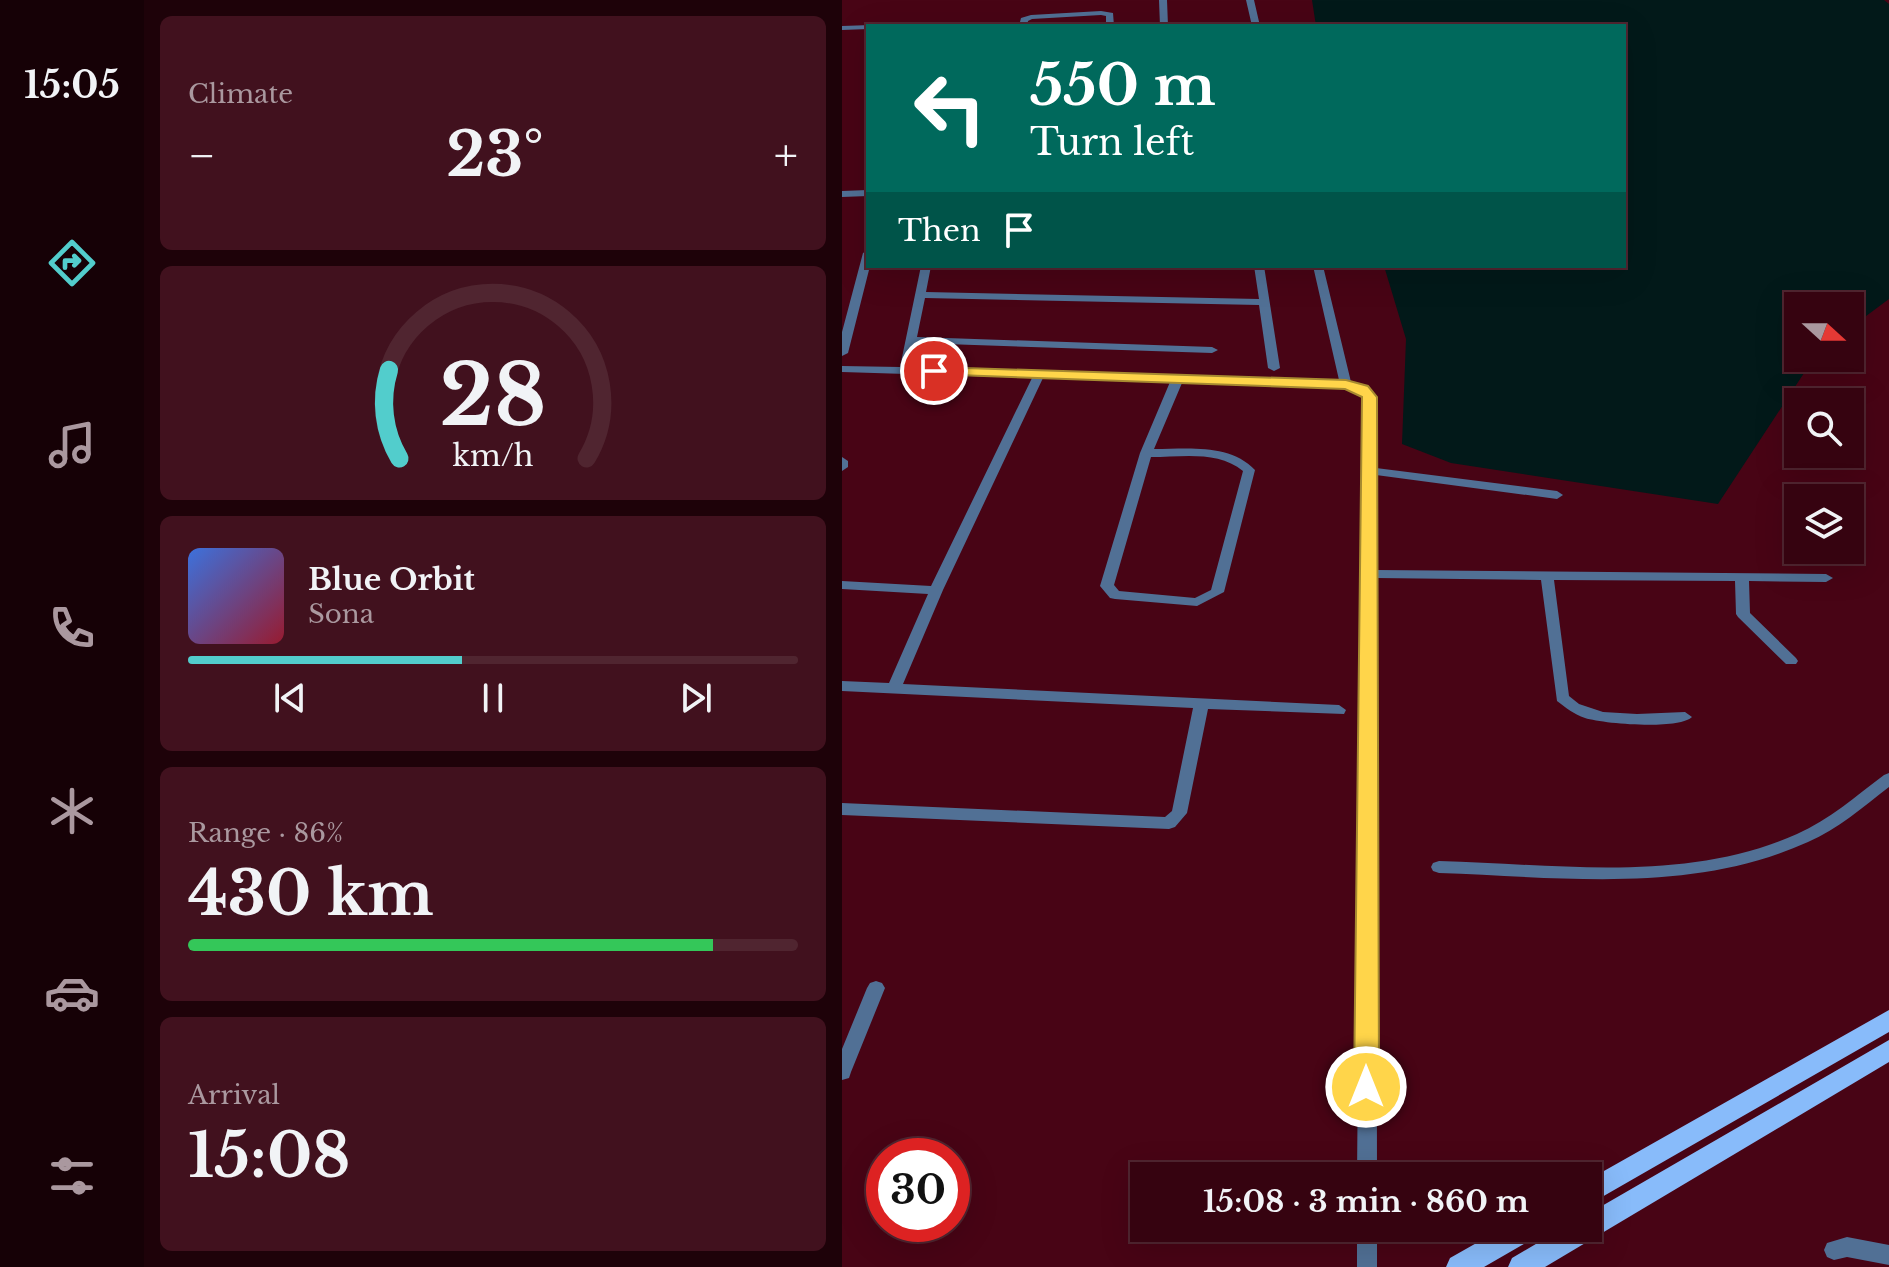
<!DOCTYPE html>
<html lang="en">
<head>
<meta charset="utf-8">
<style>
	:root { --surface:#360310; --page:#41111e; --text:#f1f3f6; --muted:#aa989f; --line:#502530; --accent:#52cdcc }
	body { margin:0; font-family:"Libre Baskerville",serif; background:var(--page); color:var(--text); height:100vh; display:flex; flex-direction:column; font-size:30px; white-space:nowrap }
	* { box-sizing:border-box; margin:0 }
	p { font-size:26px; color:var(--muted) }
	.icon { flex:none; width:44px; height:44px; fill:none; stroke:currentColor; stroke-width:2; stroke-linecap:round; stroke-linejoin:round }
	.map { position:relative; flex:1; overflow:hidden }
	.sheet { display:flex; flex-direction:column; gap:16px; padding:16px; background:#1e0209; width:698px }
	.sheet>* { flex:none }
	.hud { position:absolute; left:24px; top:24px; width:760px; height:244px; border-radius:0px; box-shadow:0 8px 32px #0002,0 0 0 2px var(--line); background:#00695c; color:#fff; overflow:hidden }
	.needle { width:52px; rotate:111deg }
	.buttons { position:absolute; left:942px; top:292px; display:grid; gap:16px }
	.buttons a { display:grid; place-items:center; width:80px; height:80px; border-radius:0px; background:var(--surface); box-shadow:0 8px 32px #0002,0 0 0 2px var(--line); font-size:40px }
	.speed { position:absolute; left:24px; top:1138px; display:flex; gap:16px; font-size:40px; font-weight:700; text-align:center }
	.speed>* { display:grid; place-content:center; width:104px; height:104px; border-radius:50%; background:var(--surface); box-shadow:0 8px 32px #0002,0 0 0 2px var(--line); line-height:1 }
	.speed .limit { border:12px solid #d22; background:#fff; color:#111 }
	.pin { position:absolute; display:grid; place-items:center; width:68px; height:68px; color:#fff; margin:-34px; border:4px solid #fff; border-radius:50%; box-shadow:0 2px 8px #0007 }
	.me { position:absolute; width:88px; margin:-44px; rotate:0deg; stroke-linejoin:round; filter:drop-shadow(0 0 6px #0008) }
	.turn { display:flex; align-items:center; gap:28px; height:168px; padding:0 32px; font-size:36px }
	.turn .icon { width:104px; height:104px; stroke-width:2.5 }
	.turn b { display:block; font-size:56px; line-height:68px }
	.then { display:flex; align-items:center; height:76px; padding:0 32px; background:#0003; gap:16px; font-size:30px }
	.big { font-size:60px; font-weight:700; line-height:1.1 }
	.sheet .card { flex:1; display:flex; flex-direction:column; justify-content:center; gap:12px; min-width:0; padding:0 28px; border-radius:12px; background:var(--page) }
	.sheet .dial { align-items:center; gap:0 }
	.dial svg { height:208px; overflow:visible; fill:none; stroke:var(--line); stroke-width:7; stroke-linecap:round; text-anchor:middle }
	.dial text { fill:var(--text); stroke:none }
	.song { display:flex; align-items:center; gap:24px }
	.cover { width:96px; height:96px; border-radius:12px; background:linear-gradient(135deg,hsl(220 70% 55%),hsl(350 70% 35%)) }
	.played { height:8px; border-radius:4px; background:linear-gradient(90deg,var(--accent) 45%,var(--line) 45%) }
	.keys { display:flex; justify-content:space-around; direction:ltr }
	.heat { display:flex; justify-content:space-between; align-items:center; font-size:44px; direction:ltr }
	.charge { height:12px; border-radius:6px; background:linear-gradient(90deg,#34c759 86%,var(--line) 0) }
	.trip { position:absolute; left:288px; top:1162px; width:472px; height:80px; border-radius:0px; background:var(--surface); box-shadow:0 8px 32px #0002,0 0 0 2px var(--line); font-weight:700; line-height:80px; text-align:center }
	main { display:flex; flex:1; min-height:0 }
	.tab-bar { display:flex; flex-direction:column; width:144px; justify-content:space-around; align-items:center; background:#160106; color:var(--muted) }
	.tab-bar .icon { width:56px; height:56px }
	.tab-bar .active { color:var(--accent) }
	.tab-bar b { font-size:36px; color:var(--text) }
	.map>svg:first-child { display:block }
	.water { fill:#021919 }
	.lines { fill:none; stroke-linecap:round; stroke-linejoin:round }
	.minor { fill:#517095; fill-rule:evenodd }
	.major { fill:#88bbfa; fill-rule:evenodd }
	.route { fill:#ffd54a; stroke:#a68a30; stroke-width:2 }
</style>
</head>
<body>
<main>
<nav class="tab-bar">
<b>15:05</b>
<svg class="icon active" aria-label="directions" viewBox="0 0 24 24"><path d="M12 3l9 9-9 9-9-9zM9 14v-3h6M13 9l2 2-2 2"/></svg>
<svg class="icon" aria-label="music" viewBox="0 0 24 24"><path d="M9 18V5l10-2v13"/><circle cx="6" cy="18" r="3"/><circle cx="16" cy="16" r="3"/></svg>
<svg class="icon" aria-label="phone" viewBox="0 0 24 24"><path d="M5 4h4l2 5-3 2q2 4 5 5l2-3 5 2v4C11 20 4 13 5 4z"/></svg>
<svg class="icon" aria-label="climate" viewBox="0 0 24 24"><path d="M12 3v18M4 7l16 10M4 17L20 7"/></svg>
<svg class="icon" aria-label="car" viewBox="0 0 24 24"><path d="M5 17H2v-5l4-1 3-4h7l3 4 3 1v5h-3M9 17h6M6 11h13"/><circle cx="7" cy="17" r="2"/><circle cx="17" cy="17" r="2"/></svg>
<svg class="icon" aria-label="filters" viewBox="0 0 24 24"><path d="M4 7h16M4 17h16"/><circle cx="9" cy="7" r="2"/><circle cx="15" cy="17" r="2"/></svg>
</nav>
<section class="sheet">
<div class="card"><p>Climate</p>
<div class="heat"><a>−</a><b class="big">23°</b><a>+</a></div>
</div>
<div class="card dial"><svg viewBox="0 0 100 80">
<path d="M14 69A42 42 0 1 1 86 69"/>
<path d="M14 69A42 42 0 0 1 10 35" stroke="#52cdcc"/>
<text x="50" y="56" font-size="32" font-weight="700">28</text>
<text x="50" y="72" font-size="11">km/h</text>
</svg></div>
<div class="card">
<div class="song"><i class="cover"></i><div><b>Blue Orbit</b><p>Sona</p></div></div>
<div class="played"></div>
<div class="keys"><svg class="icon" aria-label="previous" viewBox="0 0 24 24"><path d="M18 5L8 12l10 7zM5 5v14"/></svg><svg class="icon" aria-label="pause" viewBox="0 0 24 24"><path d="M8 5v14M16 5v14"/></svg><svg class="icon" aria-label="next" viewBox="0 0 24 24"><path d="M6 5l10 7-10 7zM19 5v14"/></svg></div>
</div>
<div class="card"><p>Range · 86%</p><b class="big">430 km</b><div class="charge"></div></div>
<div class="card"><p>Arrival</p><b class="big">15:08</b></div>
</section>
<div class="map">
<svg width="1047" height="1267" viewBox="0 0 1047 1267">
	<rect width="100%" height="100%" fill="#480415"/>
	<path class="water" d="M470,0H1042L1047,4V299L1008,328V306H956V358H977L964,370L876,504L609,463L560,444L564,339L542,266H782V26H474Z"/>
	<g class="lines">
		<path class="minor" d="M317,0H325L326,26H318Z
			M404,0H412L418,26H410Z
			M259,11L271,13L272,26H264V16L259,15L190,19L186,21L185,26H177L179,18L189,15Z
			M35,24H82L86,26H31Z
			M29,25L26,26V29L0,30V26Z
			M26,190V196L0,197V191Z
			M26,250L28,266L6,353L0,356V332L21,253Z
			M79,266H89L84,292L417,299L412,266H422L438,368L432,371L426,368L417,305L83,298L75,337L370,347L376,350L370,353L74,343L69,368L497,380L471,266H481L509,382L525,387L534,397V468L715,491L721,495L715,499L534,475V570L984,574L991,578L984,582L907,581L908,613L954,658L956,661L954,664H944L896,617L894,614L893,581L712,580L727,696L737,704L761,712L795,714L843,712L850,717C837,730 762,724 743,718C732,714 724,708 715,701L699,580L534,578L535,1176H515L522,397L517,391L503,387L340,383L312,449C345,449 388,443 413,470L382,592L355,606L273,599L268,598L258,586L298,453L328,382L201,378L101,590L61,684L497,705L504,710L502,714L366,709L345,813L333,827L327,829L0,815V803L323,817L330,811L351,708L0,691V681L47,683L86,594L0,589V581L89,586L190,378L0,372V366L58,367ZM309,457C339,457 376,450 401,471L369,590L353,598L277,591L272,585Z
			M0,457L6,461V467L0,471Z
			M1047,773V787C1021,807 996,829 966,842C849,895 721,877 597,873L591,871L589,867L591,863L597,861C716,864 843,884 955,834C987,820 1014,796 1042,775Z
			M34,981L40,983L43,988L9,1072L7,1078L0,1080V1049L25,988L28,983Z
			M515,1228H535V1267H515Z
			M1005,1237L1047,1245V1265L1005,1257L992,1260L985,1257L982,1250L985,1243Z"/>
		<path class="major" d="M1047,1010V1032L746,1205V1180Z
			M1047,1040V1062L703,1267H666L670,1258L721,1228H746V1214Z
			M661,1228H698L694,1237L642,1267H604L608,1258Z"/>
	</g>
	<path class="route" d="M92,367L504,380L526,386L535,397L537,1087L533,1094L524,1097L516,1094L512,1087L520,397L503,389L87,374L84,371Z"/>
</svg>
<div class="buttons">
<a><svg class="needle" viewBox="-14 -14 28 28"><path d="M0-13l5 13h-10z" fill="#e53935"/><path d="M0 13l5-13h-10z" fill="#aa989f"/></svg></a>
<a><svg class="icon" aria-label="search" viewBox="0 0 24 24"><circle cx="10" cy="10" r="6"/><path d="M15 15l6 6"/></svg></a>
<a><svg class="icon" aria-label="layers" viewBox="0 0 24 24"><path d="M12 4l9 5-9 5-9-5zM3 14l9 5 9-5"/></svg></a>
</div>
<div class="speed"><div class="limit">30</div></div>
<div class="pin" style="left:92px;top:371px;background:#d93025"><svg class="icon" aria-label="arrive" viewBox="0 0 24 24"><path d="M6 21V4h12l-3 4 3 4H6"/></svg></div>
<svg class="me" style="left:524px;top:1087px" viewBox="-20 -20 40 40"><circle r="17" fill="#ffd54a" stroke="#fff" stroke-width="3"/><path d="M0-11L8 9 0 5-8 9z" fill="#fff"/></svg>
<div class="trip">15:08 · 3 min · 860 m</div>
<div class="hud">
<div class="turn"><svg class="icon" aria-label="left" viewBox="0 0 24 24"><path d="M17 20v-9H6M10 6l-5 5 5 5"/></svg><div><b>550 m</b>Turn left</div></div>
<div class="then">Then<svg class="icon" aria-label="arrive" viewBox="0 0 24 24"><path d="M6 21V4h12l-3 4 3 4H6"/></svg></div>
</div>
</div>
</main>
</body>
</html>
